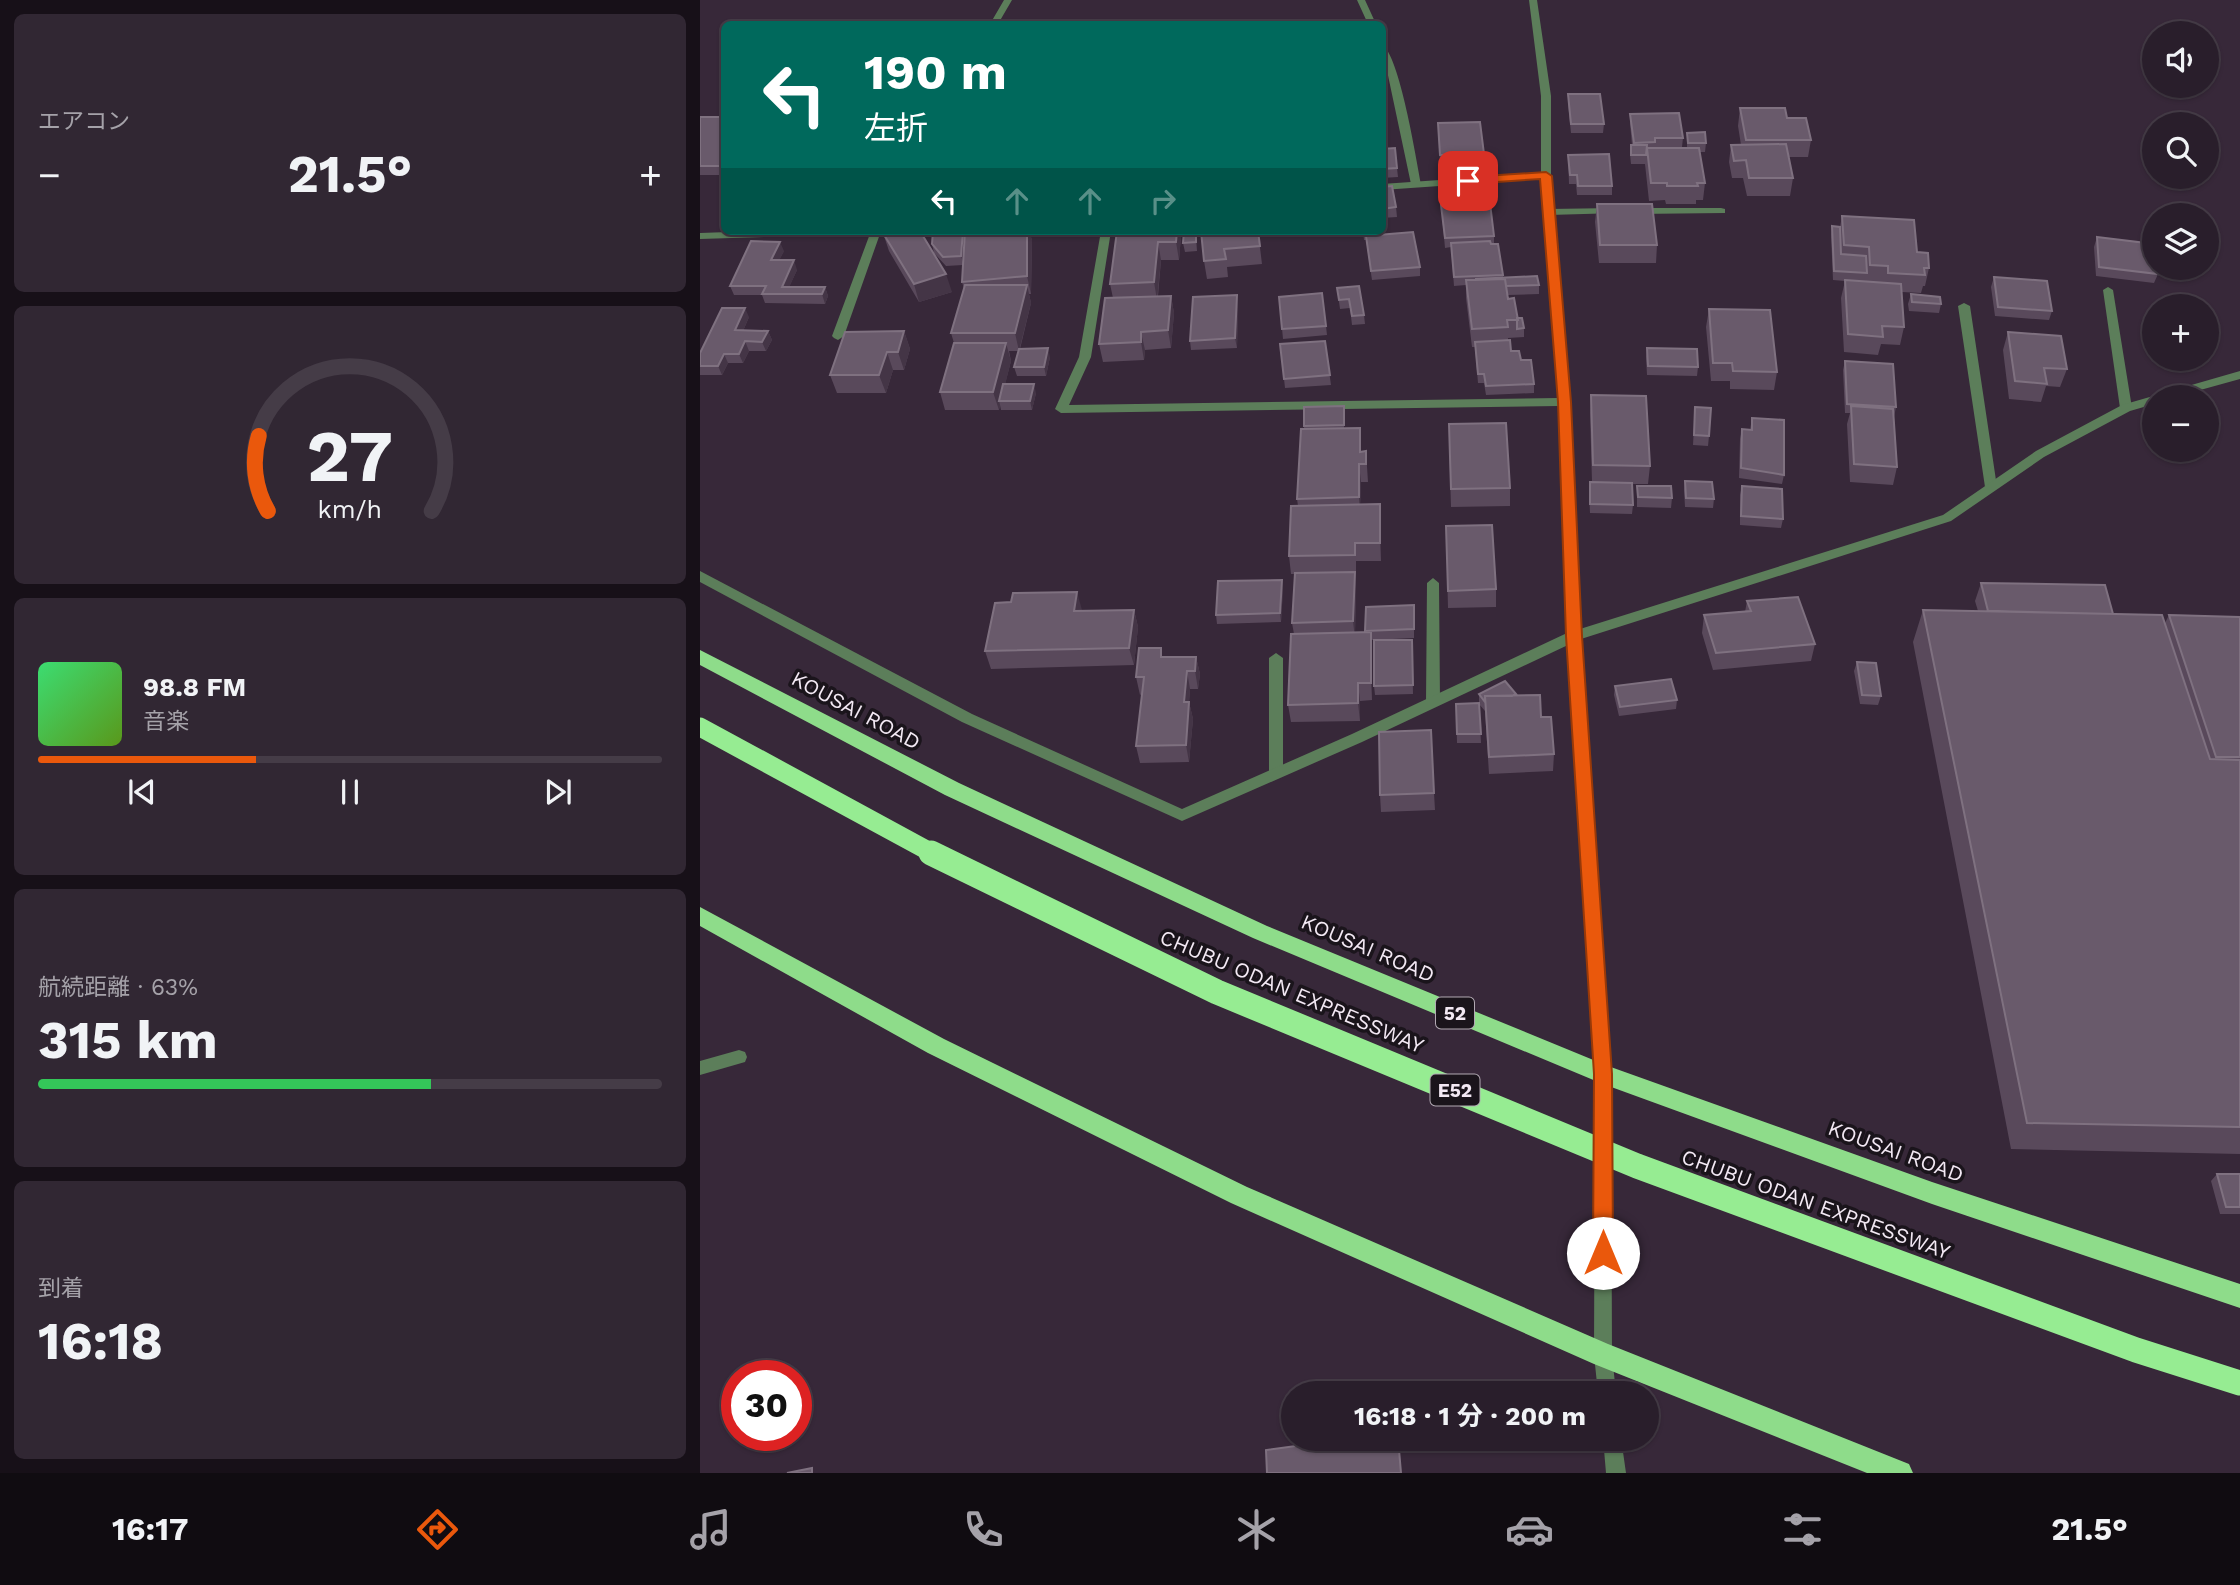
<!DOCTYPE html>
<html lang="ja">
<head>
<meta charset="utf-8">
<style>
	:root { --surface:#291e2b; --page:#312733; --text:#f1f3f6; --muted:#a5a2a9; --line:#453c47; --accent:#ea580c }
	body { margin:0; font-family:"Work Sans","Noto Sans JP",sans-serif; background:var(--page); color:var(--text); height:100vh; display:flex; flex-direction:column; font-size:26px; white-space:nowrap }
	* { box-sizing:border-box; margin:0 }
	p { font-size:23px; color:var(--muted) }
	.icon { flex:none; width:38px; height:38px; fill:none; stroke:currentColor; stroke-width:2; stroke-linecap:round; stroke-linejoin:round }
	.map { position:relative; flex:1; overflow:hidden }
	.panel { display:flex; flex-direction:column; gap:14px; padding:14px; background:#171018; width:700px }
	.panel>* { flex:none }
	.top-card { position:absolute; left:21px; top:21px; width:665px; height:214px; border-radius:10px; box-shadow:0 2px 5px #0004,0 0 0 2px var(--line); background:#00695c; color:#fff; overflow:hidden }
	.controls { position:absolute; left:1442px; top:21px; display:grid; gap:14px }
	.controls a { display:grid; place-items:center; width:77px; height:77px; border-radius:50%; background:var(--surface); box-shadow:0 2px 5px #0004,0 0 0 2px var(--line); font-size:35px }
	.speed { position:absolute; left:21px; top:1360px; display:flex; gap:14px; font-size:35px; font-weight:700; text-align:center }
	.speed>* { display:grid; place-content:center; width:91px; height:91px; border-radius:50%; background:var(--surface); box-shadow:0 2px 5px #0004,0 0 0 2px var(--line); line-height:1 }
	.speed .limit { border:10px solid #d22; background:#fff; color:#111 }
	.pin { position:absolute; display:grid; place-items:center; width:60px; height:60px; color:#fff; margin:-30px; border-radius:14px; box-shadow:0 4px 10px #0006 }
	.me { position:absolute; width:77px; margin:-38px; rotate:0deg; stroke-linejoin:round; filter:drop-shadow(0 0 5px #0008) }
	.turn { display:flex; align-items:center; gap:24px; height:147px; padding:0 28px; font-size:32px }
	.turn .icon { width:91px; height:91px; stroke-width:2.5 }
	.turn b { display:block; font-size:49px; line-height:60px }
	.lanes { display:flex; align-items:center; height:66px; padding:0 28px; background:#0003; justify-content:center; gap:35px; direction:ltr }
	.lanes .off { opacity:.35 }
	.big { font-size:52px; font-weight:700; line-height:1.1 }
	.panel .tile { flex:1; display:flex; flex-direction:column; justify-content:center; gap:10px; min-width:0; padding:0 24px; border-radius:10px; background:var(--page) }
	.panel .dial { align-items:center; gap:0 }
	.dial svg { height:182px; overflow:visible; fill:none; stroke:var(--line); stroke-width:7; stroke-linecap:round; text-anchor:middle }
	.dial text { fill:var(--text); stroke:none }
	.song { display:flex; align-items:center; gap:21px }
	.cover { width:84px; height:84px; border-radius:10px; background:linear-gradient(135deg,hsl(140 70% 55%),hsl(90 70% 35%)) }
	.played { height:7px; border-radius:4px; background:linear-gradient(90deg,var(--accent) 35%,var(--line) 35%) }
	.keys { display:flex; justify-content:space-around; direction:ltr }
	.heat { display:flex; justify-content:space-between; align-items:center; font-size:38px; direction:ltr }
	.charge { height:10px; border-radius:5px; background:linear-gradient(90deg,#34c759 63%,var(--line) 0) }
	.trip { position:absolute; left:581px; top:1381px; width:378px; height:70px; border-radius:35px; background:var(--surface); box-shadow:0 2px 5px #0004,0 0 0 2px var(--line); font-weight:700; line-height:70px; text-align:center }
	.menu { display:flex; height:112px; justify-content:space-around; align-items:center; background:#100c11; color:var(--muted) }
	.menu .icon { width:49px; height:49px }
	.menu .active { color:var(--accent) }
	.menu b { font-size:32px; color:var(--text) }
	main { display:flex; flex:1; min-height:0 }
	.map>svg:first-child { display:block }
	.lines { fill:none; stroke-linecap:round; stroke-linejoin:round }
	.service { fill:#5c7e5a; fill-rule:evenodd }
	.minor { fill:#5c7e5a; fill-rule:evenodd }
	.trunk { fill:#8edc8a; fill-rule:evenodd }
	.motorway-bridge-far1 { stroke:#96ec92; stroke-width:19 }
	.motorway-bridge { stroke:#96ec92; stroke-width:25 }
	.wall { fill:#59495b }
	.shaded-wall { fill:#443546 }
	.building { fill:#695a6b; stroke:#7f7180; stroke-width:2 }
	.route { fill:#ea580c; stroke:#983908; stroke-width:2 }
	.labels { text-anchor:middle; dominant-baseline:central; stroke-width:7; stroke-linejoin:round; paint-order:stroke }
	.shield { fill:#1a141b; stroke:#b2a9b3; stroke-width:2 }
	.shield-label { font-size:19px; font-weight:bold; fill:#f3e9f4 }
	.street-label { font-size:21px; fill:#f3e9f4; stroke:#1a141b }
</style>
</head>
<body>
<main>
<section class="panel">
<div class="tile"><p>エアコン</p>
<div class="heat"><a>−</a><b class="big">21.5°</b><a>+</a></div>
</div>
<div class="tile dial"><svg viewBox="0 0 100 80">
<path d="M14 69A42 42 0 1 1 86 69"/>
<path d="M14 69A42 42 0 0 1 10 36" stroke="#ea580c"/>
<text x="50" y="56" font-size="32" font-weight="700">27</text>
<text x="50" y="72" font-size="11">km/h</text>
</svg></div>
<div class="tile">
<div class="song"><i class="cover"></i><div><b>98.8 FM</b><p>音楽</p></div></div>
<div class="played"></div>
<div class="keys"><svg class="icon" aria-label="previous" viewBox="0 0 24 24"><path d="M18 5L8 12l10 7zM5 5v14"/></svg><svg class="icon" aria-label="pause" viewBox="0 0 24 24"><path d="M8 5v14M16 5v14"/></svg><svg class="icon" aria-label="next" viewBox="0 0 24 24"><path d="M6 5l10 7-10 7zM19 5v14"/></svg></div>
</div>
<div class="tile"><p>航続距離 · 63%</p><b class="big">315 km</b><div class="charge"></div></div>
<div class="tile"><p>到着</p><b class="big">16:18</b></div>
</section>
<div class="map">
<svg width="1540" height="1473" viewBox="0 0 1540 1473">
	<rect width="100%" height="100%" fill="#372839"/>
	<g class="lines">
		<path class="service" d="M657,0H665L676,24H668Z
			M682,44C700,57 716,158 721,184L716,187L711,184L686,66L682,58Z
			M915,208L919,209V213L849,215L844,212L849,209Z
			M1021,208L1025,209V213L935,214L930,211L935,208Z
			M171,231H181L144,336L138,340L134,338L132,336Z
			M1408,287L1413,290L1432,408L1426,412L1420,408L1403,290Z
			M1264,303L1270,306L1297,487L1291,491L1285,487L1258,306Z
			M733,578L739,583L740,702L733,707L726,702L727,583Z
			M576,653L583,658V773L581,777H571L569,773V658Z"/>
		<path class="minor" d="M304,0H312L298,24H290Z
			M829,0H837L851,96V176L870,402L880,629L1243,515L1336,451L1422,405L1540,371V379L1475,397H1454V404L1430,411L1344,457L1251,521L881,639L911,1074L912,1355L916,1393H898L894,1355L895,1074L868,645L662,742L482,821L262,722L0,582V571L272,714L482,809L652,734L867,633L858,406L361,413L355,409L379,357L401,231H411L391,357L369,405L858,398L841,179L682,190V184L841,173V96Z
			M57,231H161L156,234L0,239V233Z
			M39,1050L45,1052L47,1057L45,1062L0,1075V1061Z
			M903,1438H921L926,1473H906Z"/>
		<path class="trunk" d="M0,650L259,783L567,926L908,1066L1232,1182L1540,1284V1308L1232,1204L903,1084L553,938L245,795L0,665Z
			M0,907L244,1039L547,1187L908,1344L1209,1464L1213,1473H1167L894,1364L531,1203L228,1053L0,926Z"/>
		<path class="motorway-bridge-far1" d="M0,727L234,854"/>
		<path class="motorway-bridge" d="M231,853L517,992L937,1166L1436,1350L1540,1383"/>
	</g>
	<path class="wall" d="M868,94L904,124L903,133H871L868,103Z
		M1040,108L1087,118L1111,140L1108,157H1089L1093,178L1090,196H1047L1043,178H1032L1029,162L1031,145H1041L1038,126Z
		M930,114L983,138L982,147H955V148H987V133L1006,143L1005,152H1000L1005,183L1003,200H996V204H966L965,200L949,201L945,164H931L930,154L931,145H932L930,123Z
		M0,117H24V175H0Z
		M738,123L784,154V163L740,164Z
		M682,149L697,168L698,177L682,178Z
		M868,155L912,186V195H877L876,184H869Z
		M682,187L696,207L697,217L682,218Z
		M897,204L957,245L956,263H899L895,222Z
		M741,205L794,236V244L803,275V278L839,285V294L808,295V299L817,318L824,328V337L808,338V340L811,351L821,360L834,384V393L786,395L784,383H778L775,347H772L766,298V285L754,286L751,247L745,248Z
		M1142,216L1217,252L1229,268L1225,286H1223L1221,293L1202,292L1204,327L1200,345L1181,344L1178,355L1144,352L1141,298L1145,281L1133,280L1131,235L1132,226L1140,227Z
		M233,231H329L332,240L331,294H329L331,303L320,349L350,357L346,376H317L314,367L318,351H309L311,361L305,384L336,393L332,410H301L300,405L299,410H245L240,392L254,343L251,333L264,289L262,282L263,265L246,266L234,253L232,244Z
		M417,231H480L481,236L479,260H461L458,296H471L474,313L471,348L445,350L444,360L403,362L399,344L413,298L410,284Z
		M558,231L562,264L527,267L528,277L507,279L504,261Z
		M663,231H675V235L720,267V276L672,280L666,240H664Z
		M183,233L252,292L219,302L189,251Z
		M497,237V251L485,252L483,243Z
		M1397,237L1458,274L1454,283L1396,276L1394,247Z
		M84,251L79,260L97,270L89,287H125L128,296L125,304L65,303L62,295H34L30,286Z
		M1294,277L1352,311L1349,320L1295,316L1291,287Z
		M637,288L664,315L665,324L652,325L650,308L640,309Z
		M1211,294L1241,304L1239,313L1209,311L1208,304Z
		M579,297L626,326L627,335L583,339Z
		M538,305L537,348L491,350L490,341Z
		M1009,309L1077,372L1074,390L1030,389V381H1011L1006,327Z
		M49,317L43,331H68L72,340L66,351H49L43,363H28L22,375H0V353Z
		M204,331L210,349L204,370H193L186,393H137L130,375Z
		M1308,332L1367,369L1360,387L1346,386L1341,402L1309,399L1303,350Z
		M625,341L631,385L585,388L584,379Z
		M947,348L998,367L997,376L947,375L946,357Z
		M1145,361L1196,407L1194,417L1197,467L1193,485L1150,482L1147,424L1150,413H1145L1143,370Z
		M891,395L950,466L948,484H932L933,505L932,514L890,513L889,491L890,482H892L890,413Z
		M604,407L644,415V428L661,446V451H666L668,482H661L660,505L681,522V561H656V572H655L656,589L655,632H665V631L714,605V638L672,640V700L660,701V721L591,722L588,705L594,634L592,623L595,574H591L589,556L598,506L597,499L604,429Z
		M995,407L1009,436L1008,446L993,445Z
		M1052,418L1084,475L1082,484L1039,478L1040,439L1042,429L1050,430Z
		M749,442L810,488V506L751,507Z
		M985,481L1014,499L1013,508L985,507L984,490Z
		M937,486L972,498L971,508L937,507Z
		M1042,486L1083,519L1081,528L1040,525V495Z
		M746,526L796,589V607L748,608Z
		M1281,583L1413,614L1465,623L1469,615L1540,617V1154L1311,1149L1213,642L1223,610L1278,611L1275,601Z
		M583,589L581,622L517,624L516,615Z
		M1047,601L1115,644L1111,661L1013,670L1002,633L1004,615L1045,612Z
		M382,610V611L434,610L438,627L434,665L291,669L285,651Z
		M712,640L713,694L675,695L674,686Z
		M464,657H496L500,674L498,689H490L489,702L493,719L489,762L440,763L436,746L442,694L440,695L436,677Z
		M1157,662L1181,696L1178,705L1160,704L1154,671Z
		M915,686L977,700L976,709L919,716L914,695Z
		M779,694H816V696L841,717L854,754L853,771L789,774L785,711L779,704L781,743H757L756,704L779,703Z
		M734,793L735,810L681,812L680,795Z
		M1517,1174H1540V1214H1520L1511,1181Z"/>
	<path class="shaded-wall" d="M263,231H266L264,265L261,256Z
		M327,231H329L332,240L331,294L327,276Z
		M477,231H480L481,236L479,260L476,242Z
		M496,231L497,237V251L496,242Z
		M80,242L84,251L75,269L71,260Z
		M458,242L461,260L457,300L454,282Z
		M94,260L97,270L86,294L82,287Z
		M246,274L252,292L219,302L214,284Z
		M327,285L331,303L319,351L315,333Z
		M125,287L128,296L125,304L122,294Z
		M537,295L538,305L537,348L535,338Z
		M471,296L474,313L471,348L468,330Z
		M45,308L49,317L39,340L35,330Z
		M68,331L72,340L66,351L62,342Z
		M204,331L210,349L204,370L198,352Z
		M441,332L445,350L444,360L441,342Z
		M45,341L49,351L43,363L39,354Z
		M306,343L311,361L301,401H299L300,405L299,410L293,392Z
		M348,348L350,357L346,376L344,367Z
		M187,352L193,370L186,393L179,375Z
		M24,354L28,363L22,375L18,366Z
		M334,384L336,393L332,410L330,401Z
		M659,464L661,482L660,515L659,497Z
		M680,504L681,522V561L680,543Z
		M655,572L656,589L655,639L653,621Z
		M582,580L583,589L581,622L580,613Z
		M377,592L382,610L379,629L374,611Z
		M434,610L438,627L434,665L429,648Z
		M671,632L672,650V700L671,683Z
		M496,657L500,674L498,689L495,671Z
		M487,671L490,689L488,719L484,702Z
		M658,683L660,701V721L658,703Z
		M489,702L493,719L489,762L486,745Z"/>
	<path class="building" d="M868,94H900L904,124H871Z
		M1040,108H1085L1087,118H1106L1111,140H1046Z
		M979,113L983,138H955V142L934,143L930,114Z
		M0,117H24V166H0Z
		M780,122L784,154L740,155L738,123Z
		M1005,132L1006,143H988L987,133Z
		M1086,144L1093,178H1049L1046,160L1034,161L1031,145Z
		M931,145H947L946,155H931Z
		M695,148L697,168L682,169V149Z
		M947,148H999L1005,183H997L998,186H967V183H951Z
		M909,154L912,186H878L877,175H870L868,155Z
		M692,186L696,207L682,209V187Z
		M790,203L794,236L745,238L741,205Z
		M897,204H952L957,245H900Z
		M1142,216L1214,220L1217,252L1228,253L1229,268H1224L1225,275L1188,273V266L1170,265L1169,247L1144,245Z
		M1132,226L1140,227L1141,254L1166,256L1167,273L1134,271Z
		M190,231H220L246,274L214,284L183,233Z
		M233,231H263L261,256L243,257L232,244Z
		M265,231H327V276L262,282Z
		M417,231H477L476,242H458L454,282L410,284Z
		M484,231H496V242L483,243Z
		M501,231H558L560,246L524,249L526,259L504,261Z
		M713,232L720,267L671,271L666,236Z
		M1397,237L1454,244V268H1457L1458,274L1399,267Z
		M51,241L80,242L71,260H94L82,287H125L122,294H62L66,286H30Z
		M790,241L791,244H798L803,275L754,277L751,243Z
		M837,276L839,285L806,286L805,279L776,280V279Z
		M1294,277L1347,281L1352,311L1298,307Z
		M805,279L808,299L814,298L818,320H807L808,327L772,329L766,280Z
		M1145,280L1201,284L1204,327L1182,326L1183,337L1148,334Z
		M265,285H327L315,333H251Z
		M659,286L664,315L652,316L649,299L639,300L637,288Z
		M622,293L626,326L582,329L579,297Z
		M1211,294L1240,297L1241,304L1212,302Z
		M537,295L535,338L490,341L493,297Z
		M471,296L468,330L441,332V342L399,344L405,298Z
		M22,308H45L35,330L68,331L62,342L45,341L39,354H24L18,366H0V353Z
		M1009,309L1070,310L1077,372L1033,371L1032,363H1013Z
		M817,318H822L824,328L817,329Z
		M204,331L198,352H187L179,375H130L145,332Z
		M1308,332L1361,336L1367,369L1344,368L1347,384L1315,381Z
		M810,340L811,351H819L821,360H831L834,384L786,386L784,374H778L775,342Z
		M625,341L630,375L584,379L580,344Z
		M254,343H306L293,392H240Z
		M348,348L344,367H314L319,349Z
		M947,348L997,349L998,367L948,366Z
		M1145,361L1193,364L1196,407L1147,404Z
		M303,384H334L330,401H299Z
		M891,395L946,396L950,466L893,465Z
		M644,406V425L604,426V407Z
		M1151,406L1193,409L1197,467L1154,464Z
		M995,407L1011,408L1009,436L994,435Z
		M1052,418L1084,420V475L1041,468L1042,429L1052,430Z
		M806,423L810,488L751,489L749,424Z
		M660,428V452L666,451V464H659V497L597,499L601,429Z
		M985,481L1012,482L1014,499L986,498Z
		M890,482L932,483L933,505L890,504Z
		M937,486H971L972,498L938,497Z
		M1042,486L1082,489L1083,519L1041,516Z
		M680,504V543H655V555L589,556L591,506Z
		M792,525L796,589L748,591L746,526Z
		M655,572L653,621L592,623L595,573Z
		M582,580L580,613L516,615L518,581Z
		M1281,583L1405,585L1413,614L1288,611Z
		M377,592L374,611L434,610L429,648L285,651L295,603L311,602L313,593Z
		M1098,597L1115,644L1016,653L1004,615L1051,611L1047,601Z
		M714,605V629L665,631L666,607Z
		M1223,610L1462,615L1510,759L1540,760V1127L1327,1123Z
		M1469,615L1540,617V757H1516Z
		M671,632V683H658V703L588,705L591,634Z
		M674,640H712L713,685L674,686Z
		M439,648H461V657H496L495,671H487L484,702H489L486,745L436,746L444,677H436Z
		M1157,662L1176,663L1181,696L1162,695Z
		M971,679L977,700L920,707L915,686Z
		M805,681L816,694L812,696H785V702L779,694Z
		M840,695L841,717H851L854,754L789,757L785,696Z
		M779,703L781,734H757L756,704Z
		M731,730L734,793L680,795L679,732Z
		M1517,1174H1540V1207H1526Z
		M655,1438H698L701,1473H567L566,1450Z
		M112,1468V1473H87Z"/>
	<path class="route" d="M846,172L852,176L871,402L882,636L912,1074L913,1253L910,1260L903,1262L896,1260L893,1253L894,1074L866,636L858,402L840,179L768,184L762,181L768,177Z"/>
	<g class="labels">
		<g class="shield">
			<rect x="736" y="997.5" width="38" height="31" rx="5"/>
			<rect x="730.5" y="1074.5" width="49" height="31" rx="5"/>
		</g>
		<g class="shield-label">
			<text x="755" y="1013">52</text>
			<text x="755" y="1090">E52</text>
		</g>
		<g class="street-label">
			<text transform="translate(156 710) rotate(28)">KOUSAI ROAD</text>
			<text transform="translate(668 948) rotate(23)">KOUSAI ROAD</text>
			<text transform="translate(592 991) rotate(23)">CHUBU ODAN EXPRESSWAY</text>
			<text transform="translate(1196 1151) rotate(20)">KOUSAI ROAD</text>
			<text transform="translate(1116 1204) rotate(20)">CHUBU ODAN EXPRESSWAY</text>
		</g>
	</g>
</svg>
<div class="controls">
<a><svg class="icon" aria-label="sound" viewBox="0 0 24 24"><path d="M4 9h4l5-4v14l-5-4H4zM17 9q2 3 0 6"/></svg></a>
<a><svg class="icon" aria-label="search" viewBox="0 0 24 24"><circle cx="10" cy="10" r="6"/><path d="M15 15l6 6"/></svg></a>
<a><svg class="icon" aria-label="layers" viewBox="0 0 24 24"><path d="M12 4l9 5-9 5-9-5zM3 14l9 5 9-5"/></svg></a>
<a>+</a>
<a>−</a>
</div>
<div class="speed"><div class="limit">30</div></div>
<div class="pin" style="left:768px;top:181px;background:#d93025"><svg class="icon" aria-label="arrive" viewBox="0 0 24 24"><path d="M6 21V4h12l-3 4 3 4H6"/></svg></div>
<svg class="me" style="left:903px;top:1253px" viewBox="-20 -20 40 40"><circle r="19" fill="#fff"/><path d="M0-13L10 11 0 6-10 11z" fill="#ea580c"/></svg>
<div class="trip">16:18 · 1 分 · 200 m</div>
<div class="top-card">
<div class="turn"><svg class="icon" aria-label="left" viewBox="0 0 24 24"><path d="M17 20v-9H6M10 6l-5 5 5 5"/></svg><div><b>190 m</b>左折</div></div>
<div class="lanes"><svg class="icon" aria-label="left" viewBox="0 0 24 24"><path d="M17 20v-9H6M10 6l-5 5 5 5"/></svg><svg class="icon off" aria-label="ahead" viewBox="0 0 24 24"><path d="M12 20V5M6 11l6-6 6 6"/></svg><svg class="icon off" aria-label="ahead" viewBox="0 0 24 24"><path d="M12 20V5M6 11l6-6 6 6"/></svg><svg class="icon off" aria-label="right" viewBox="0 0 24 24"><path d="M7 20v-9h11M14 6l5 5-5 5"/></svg></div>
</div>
</div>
</main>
<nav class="menu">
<b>16:17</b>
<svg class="icon active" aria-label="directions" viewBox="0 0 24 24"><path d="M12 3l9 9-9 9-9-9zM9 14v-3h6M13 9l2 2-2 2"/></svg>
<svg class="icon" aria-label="music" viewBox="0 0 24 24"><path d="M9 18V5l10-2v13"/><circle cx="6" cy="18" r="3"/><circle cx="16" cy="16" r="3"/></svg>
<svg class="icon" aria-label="phone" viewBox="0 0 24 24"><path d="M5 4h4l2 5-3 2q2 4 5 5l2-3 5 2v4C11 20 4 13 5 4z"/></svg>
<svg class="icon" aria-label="climate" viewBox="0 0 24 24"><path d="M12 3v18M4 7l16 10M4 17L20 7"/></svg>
<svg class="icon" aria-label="car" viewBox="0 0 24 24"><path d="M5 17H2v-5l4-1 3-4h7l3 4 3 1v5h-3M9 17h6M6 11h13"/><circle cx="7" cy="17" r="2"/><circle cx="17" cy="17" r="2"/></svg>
<svg class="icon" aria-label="filters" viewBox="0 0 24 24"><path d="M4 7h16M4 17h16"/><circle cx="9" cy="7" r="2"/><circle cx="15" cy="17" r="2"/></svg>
<b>21.5°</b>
</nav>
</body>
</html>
